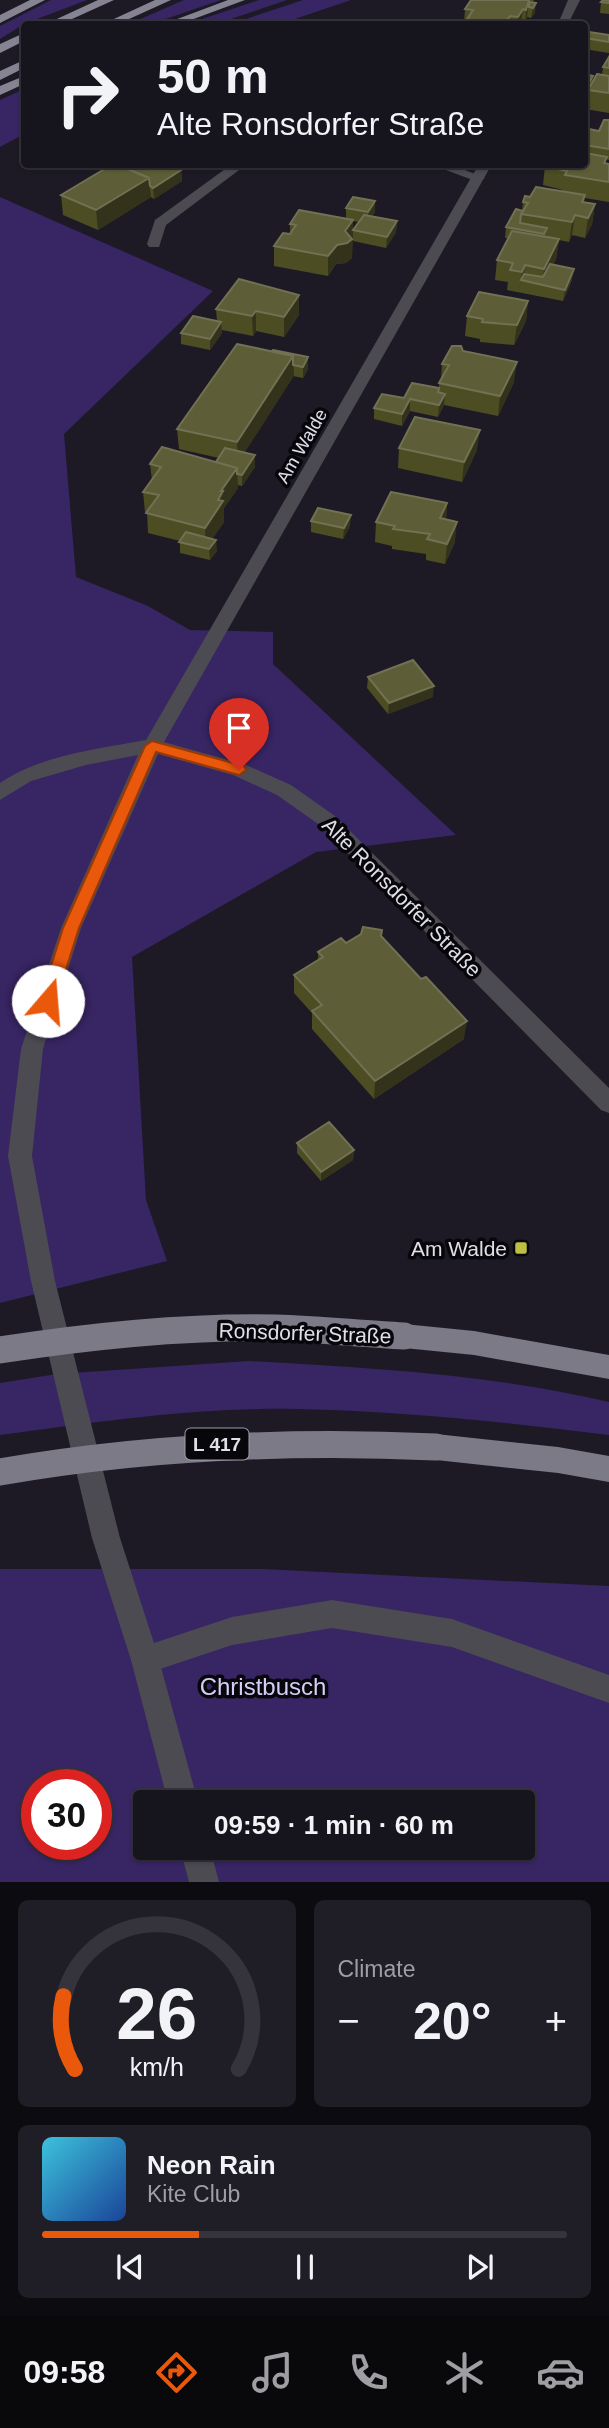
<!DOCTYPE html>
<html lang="en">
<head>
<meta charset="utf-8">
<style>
	:root { --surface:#16141c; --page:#1f1d25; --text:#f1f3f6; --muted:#9e9ea3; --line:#35333b; --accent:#ea580c }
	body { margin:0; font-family:Arial,sans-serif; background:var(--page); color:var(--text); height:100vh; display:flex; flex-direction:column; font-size:26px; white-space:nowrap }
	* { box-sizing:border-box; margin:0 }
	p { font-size:23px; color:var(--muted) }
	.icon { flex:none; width:38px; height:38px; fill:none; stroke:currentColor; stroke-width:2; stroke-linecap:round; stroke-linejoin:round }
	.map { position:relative; height:1882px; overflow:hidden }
	.sheet { display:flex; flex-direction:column; gap:18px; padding:18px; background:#0c0b0f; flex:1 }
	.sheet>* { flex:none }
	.banner { position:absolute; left:21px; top:21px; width:567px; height:147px; border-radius:7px; box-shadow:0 2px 5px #0004,0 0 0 2px var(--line); background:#16141c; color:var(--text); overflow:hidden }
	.speed { position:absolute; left:21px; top:1769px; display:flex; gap:14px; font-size:35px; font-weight:700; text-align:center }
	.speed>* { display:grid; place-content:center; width:91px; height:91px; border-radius:50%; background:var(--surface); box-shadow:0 2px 5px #0004,0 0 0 2px var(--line); line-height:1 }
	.speed .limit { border:10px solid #d22; background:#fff; color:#111 }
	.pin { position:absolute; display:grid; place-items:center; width:60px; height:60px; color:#fff; margin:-72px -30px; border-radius:50% 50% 50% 0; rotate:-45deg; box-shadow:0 0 7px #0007 }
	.pin .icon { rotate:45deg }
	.me { position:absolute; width:77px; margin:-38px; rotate:18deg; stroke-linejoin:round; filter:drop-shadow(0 0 5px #0008) }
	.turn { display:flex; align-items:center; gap:24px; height:147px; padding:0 21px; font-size:32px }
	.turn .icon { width:91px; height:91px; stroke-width:2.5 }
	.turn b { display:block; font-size:49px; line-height:60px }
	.big { font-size:52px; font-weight:600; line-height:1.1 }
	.sheet .card { flex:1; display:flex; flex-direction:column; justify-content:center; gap:10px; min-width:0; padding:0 24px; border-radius:10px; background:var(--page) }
	.sheet .dial { align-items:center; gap:0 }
	.dial svg { height:182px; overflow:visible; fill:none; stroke:var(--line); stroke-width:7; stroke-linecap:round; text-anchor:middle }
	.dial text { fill:var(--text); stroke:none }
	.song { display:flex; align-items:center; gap:21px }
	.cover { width:84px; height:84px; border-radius:10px; background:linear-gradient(135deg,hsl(190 70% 55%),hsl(220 70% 35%)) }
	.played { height:7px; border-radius:4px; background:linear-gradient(90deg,var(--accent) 30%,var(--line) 30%) }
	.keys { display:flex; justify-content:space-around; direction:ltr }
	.heat { display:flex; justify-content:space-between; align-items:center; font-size:38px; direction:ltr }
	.sheet .tiles { flex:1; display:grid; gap:18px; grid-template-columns:1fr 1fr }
	.card:last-child { grid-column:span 2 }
	.trip { position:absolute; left:133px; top:1790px; width:402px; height:70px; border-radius:7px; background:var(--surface); box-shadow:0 2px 5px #0004,0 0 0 2px var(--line); font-weight:600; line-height:70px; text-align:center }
	.menu { display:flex; height:112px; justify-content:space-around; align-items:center; background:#09080b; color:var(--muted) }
	.menu .icon { width:49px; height:49px }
	.menu .active { color:var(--accent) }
	.menu b { font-size:32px; color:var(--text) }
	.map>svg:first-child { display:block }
	.green { fill:#382564; fill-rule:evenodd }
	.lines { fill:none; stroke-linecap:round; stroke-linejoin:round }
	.service { fill:#4c4b51; fill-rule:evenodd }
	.minor { fill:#4c4b51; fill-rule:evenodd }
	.primary { fill:#7c7a87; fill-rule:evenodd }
	.trunk { fill:#868492; fill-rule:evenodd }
	.primary-bridge { stroke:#7c7a87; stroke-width:27 }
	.wall { fill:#4d4d23 }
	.shaded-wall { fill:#33321b }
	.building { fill:#5d5d38; stroke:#717153; stroke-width:2 }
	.route { fill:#ea580c; stroke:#983908; stroke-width:2 }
	.poi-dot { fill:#bdbf43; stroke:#07060b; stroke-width:2.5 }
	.labels { text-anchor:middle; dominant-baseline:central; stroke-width:7; stroke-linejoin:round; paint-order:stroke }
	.far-street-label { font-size:18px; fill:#e0dee7; stroke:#07060b }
	.shield { fill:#07060b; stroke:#9f9da5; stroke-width:2 }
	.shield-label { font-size:19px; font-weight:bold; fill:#e0dee7 }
	.street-label { font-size:21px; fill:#e0dee7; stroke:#07060b }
	.poi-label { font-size:21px; fill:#e0dee7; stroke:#07060b; text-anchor:end }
	.near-park-label { font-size:24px; fill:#d5cdf6; stroke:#07060b }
</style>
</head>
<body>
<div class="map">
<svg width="609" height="1882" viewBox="0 0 609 1882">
	<rect width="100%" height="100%" fill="#1d1a26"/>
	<path class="green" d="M51,0H87L24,24L0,39V26Z
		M184,0H221L151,24H129Z
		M259,0H287L216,24H187Z
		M303,0H351L280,24H231Z
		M24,89V134L0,147V100Z
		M0,197L213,291L64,434L76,577L148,606L190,630L273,632V664L456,835L316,852L132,957L146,1200L167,1261L0,1303Z
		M249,1361C369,1368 492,1374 609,1402V1435C505,1422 401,1411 297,1409C198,1407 98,1422 0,1435V1383L57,1374Z
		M0,1569H262L609,1586V1882H0ZM37,1785H96V1844H37ZM145,1802H523V1848H145Z"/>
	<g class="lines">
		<path class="service" d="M232,164H247L166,225L159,247H149L147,244L155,220Z
			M430,164H450L485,178L478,182Z
			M145,1646L155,1650L159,1660L198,1802H168L131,1660L135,1650Z
			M180,1848H210L219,1882H189Z"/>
		<path class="minor" d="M568,0H580L568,24H558Z
			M479,164H492L164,742L246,765L291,785L335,816L609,1088V1113L601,1110L321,826L277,795L233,775L158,754L81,928L43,1049L32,1156L55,1281L120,1538L154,1643L232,1617L332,1600L452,1619L609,1675V1703L452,1647L332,1628L232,1645L145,1674L135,1670L131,1660L92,1538L31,1281L8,1156L21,1049L61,928L138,755L86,765L31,781L0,800V783C41,755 98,749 146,740Z"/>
		<path class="primary" d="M404,1324L474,1331L609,1355V1379L474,1355L404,1348L395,1344L391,1336L395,1328Z
			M436,1434L558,1447L609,1456V1482L558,1473L436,1460L427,1456L423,1447L427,1438Z"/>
		<path class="trunk" d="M30,0H45L0,23V15Z
			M98,0H114L61,24H46Z
			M155,0H171L118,24H103Z
			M228,0H245L180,24H164Z
			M24,33V41L0,53V44Z
			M24,60V68L0,80V71Z
			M24,76V84L0,95V86Z"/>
		<path class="primary-bridge" d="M0,1350C91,1336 184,1326 276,1328C319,1329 361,1334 404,1336
			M0,1472C145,1447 289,1440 436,1447"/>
	</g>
	<path class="wall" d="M471,0H534L533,2L535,13L531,18L527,17L526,24H455L464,23L465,9Z
		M609,0V14L600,13L601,2Z
		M609,35V53L584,49L585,38Z
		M609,57V113L585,109L588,91H584V74L593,76L592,82L602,75L603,67Z
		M609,120V160L606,159V163L609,164V202L585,198L584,202L595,204L592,224L585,238L572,235L569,242L559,240L556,259L553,265L572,280L563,301L507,290L508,282L495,280L497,260L508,238H505L506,227L522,211L523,202L530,197L563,192V190L543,185L545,166L584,164V128L599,131Z
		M134,164H193L189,167L182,165L176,168L181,170L182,181L154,199L151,197L98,230L63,215L61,195L127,169Z
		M375,201V212L372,216L397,221L396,232L386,248L353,241V230L359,222L353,221L352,258L346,263L336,264L328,276L274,266V246L290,234V224L346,219V208Z
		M299,295V315L284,337L256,331L253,336L222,330V333L210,350L181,344V333L217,321L216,309Z
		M528,301L526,321L514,345L480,342V339L465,336L467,316Z
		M272,351L308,357V369L303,378L293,376L244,453L255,467L242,486L238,485V488L224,508V522L212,539L217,551L210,560L180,553V541L148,533L147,512H145L143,492L152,480L150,464L216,462L219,458L179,449L177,429Z
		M463,351L514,382L498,416L444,405L438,417L410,411L402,426L374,419V408L439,388V383L441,379L442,364Z
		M399,448L477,450L462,482L398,468Z
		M447,503L446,520L455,542L445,564L426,560V554L392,549V546L375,542L376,522Z
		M311,521L350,526L343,539L311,532Z
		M368,677L433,697L388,714L367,688Z
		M381,936L464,1039L374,1099L312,1029V1013L294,993V975L318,960V952L346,943Z
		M297,1143L354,1150L353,1160L321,1181L297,1153Z"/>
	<path class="shaded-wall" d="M529,0L527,17L525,24L526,10Z
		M536,3L535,13L531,18L533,8Z
		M523,9L521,24H517L518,17Z
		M164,164L182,165L165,175Z
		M181,170L182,181L154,199L153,188Z
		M149,178L151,197L98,230L96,210Z
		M375,201V212L368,223V212Z
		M595,204L592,224L585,238L588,218Z
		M575,215L572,235L569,242L572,222Z
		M353,220L352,258L346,263L336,264L328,276V256Z
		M397,221L396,232L386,248L387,237Z
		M559,239L556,259L543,285H542L544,269Z
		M525,265L523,281L521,280L519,292L522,272Z
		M574,269L572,280L563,301L565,290Z
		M299,295V315L284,337V317Z
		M528,301L526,321L514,345L517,325Z
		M256,311V331L253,336L252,316Z
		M221,322L222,333L210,350V339Z
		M293,356L294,376L238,463L237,442Z
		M308,357V369L303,378V367Z
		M517,362L514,382L498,416L500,396Z
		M445,394L444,405L438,417L439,405Z
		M410,399V411L402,426V414Z
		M480,430L477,450L462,482L464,462Z
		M255,455V467L242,486V475Z
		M237,468L238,488L224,508V522L206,548L205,528L221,491Z
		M447,503L446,524L440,518Z
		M351,515L350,526L343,539L344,528Z
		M457,522L455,542L445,564L447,544Z
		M216,540L217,551L210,560L209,549Z
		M434,686L433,697L388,714L389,703Z
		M467,1021L464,1039L374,1099L375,1081Z
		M354,1150L353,1160L321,1181V1172Z"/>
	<path class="building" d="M471,0H529L526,10L523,9L518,17L510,16L505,23H501L500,24H455L456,22L464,24L473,10L465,9Z
		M603,0H609V3L601,2Z
		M529,2L536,3L533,8L529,7Z
		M589,32L609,35V42L585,38Z
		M609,57V68L603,67Z
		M584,74L593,76L590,81L584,80Z
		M597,74L609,76V93L588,90Z
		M604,120H609V149L584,145V128L599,131Z
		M584,149H587L585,153L607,157L604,163L609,164V182L565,175L567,171L545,166L546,164H584Z
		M113,164H117L149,178L96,210L61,195Z
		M134,164H162L181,170L153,188L150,186L149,178L127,169Z
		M536,187L585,195L582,202L595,204L588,218L575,215L572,222L521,214L528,203L523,202L525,196L530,197Z
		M353,197L375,201L368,212L346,208Z
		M516,209L523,211L521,214L520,223L547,228L544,234L506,227Z
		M299,210L353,220L345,231L352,239L347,243L337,245L328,256L274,246L283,233L290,234L296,225L290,224Z
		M364,215L397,221L387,237L353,230Z
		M512,231L559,239L544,269L525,265L522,272L510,270L513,263L497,260Z
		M550,264L574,269L565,290L521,280L524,274L543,277Z
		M239,279L299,295L284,317L256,311L252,316L216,309Z
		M479,292L528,301L517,325L482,322L483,319L467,316Z
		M193,316L221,322L210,339L181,333Z
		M237,344L293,356L237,442L177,429Z
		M452,346H461L463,351L517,362L500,396L439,383L449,365L442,364Z
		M273,350L308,357L303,367L293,365V356L272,351Z
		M412,383L439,388L438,392L445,394L439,405L410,399L402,414L374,408L382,394L404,398Z
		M415,417L480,430L464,462L399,448Z
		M162,447L237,468L221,491H223L218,500L223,501L205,528L146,513L159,495L143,492L161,467L150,464Z
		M225,448L255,455L242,475L237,474V468L216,462Z
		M391,492L447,503L440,518L457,522L447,544L427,539L430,534L393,529L395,526L376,522Z
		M318,508L351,515L344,528L311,521Z
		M186,532L216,540L209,549L179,542Z
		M413,660L434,686L389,703L368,677Z
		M363,927L382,930L381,936L421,979L426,977L467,1021L375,1081L312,1011L322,1005L294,975L323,957L318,952L341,938L346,943L361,934Z
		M329,1122L354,1150L321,1172L297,1143Z"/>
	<path class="route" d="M152,741L244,766L246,770L239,775L156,752L79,928L56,1001L48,1007L42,1005L40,1001L63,928L145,746Z"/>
	<rect class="poi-dot" x="514" y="1241" width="14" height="14" rx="3.5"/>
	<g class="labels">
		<g class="far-street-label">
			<text transform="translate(302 446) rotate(-60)">Am Walde</text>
		</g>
		<rect class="shield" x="185.5" y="1428.5" width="63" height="31" rx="5"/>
		<g class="shield-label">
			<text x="217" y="1444">L 417</text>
		</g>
		<g class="street-label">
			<text transform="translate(402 897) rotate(45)">Alte Ronsdorfer Straße</text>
			<text transform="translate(305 1333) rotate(2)">Ronsdorfer Straße</text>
		</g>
		<g class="poi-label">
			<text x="507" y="1248">Am Walde</text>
		</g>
		<g class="near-park-label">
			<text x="263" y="1686">Christbusch</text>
		</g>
	</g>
</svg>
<div class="speed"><div class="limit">30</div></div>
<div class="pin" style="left:239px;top:770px;background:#d93025"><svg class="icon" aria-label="arrive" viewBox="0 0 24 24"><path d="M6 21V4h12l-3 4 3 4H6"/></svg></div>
<svg class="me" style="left:48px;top:1001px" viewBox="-20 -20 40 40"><circle r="19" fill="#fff"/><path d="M0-13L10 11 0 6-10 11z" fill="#ea580c"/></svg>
<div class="trip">09:59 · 1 min · 60 m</div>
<div class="banner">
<div class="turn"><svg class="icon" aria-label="right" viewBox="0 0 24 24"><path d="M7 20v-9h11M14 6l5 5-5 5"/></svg><div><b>50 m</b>Alte Ronsdorfer Straße</div></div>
</div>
</div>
<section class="sheet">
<div class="tiles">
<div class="card dial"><svg viewBox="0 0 100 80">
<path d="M14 69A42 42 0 1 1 86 69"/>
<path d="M14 69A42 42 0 0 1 9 37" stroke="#ea580c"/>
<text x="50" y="56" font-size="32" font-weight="700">26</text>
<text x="50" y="72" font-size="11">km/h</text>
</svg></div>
<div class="card"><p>Climate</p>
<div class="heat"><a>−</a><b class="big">20°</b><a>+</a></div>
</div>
<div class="card">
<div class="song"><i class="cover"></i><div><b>Neon Rain</b><p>Kite Club</p></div></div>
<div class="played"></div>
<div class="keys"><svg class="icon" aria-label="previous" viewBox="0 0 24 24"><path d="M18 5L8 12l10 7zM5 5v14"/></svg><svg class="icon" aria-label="pause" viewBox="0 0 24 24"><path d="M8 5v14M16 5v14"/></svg><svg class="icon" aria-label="next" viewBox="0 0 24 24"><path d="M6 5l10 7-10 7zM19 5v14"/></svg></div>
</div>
</div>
</section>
<nav class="menu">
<b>09:58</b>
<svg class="icon active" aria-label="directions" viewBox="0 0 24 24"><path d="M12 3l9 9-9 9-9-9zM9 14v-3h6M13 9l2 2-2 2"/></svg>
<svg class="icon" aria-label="music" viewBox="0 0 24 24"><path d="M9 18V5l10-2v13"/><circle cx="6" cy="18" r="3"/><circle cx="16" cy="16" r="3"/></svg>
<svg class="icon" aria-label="phone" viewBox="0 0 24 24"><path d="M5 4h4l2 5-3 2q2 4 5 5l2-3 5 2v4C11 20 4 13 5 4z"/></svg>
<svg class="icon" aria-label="climate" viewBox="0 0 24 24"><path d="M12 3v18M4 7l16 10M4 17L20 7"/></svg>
<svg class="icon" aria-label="car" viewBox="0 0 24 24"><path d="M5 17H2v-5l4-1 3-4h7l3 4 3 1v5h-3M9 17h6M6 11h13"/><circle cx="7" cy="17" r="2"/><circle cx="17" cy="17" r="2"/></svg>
</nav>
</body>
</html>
